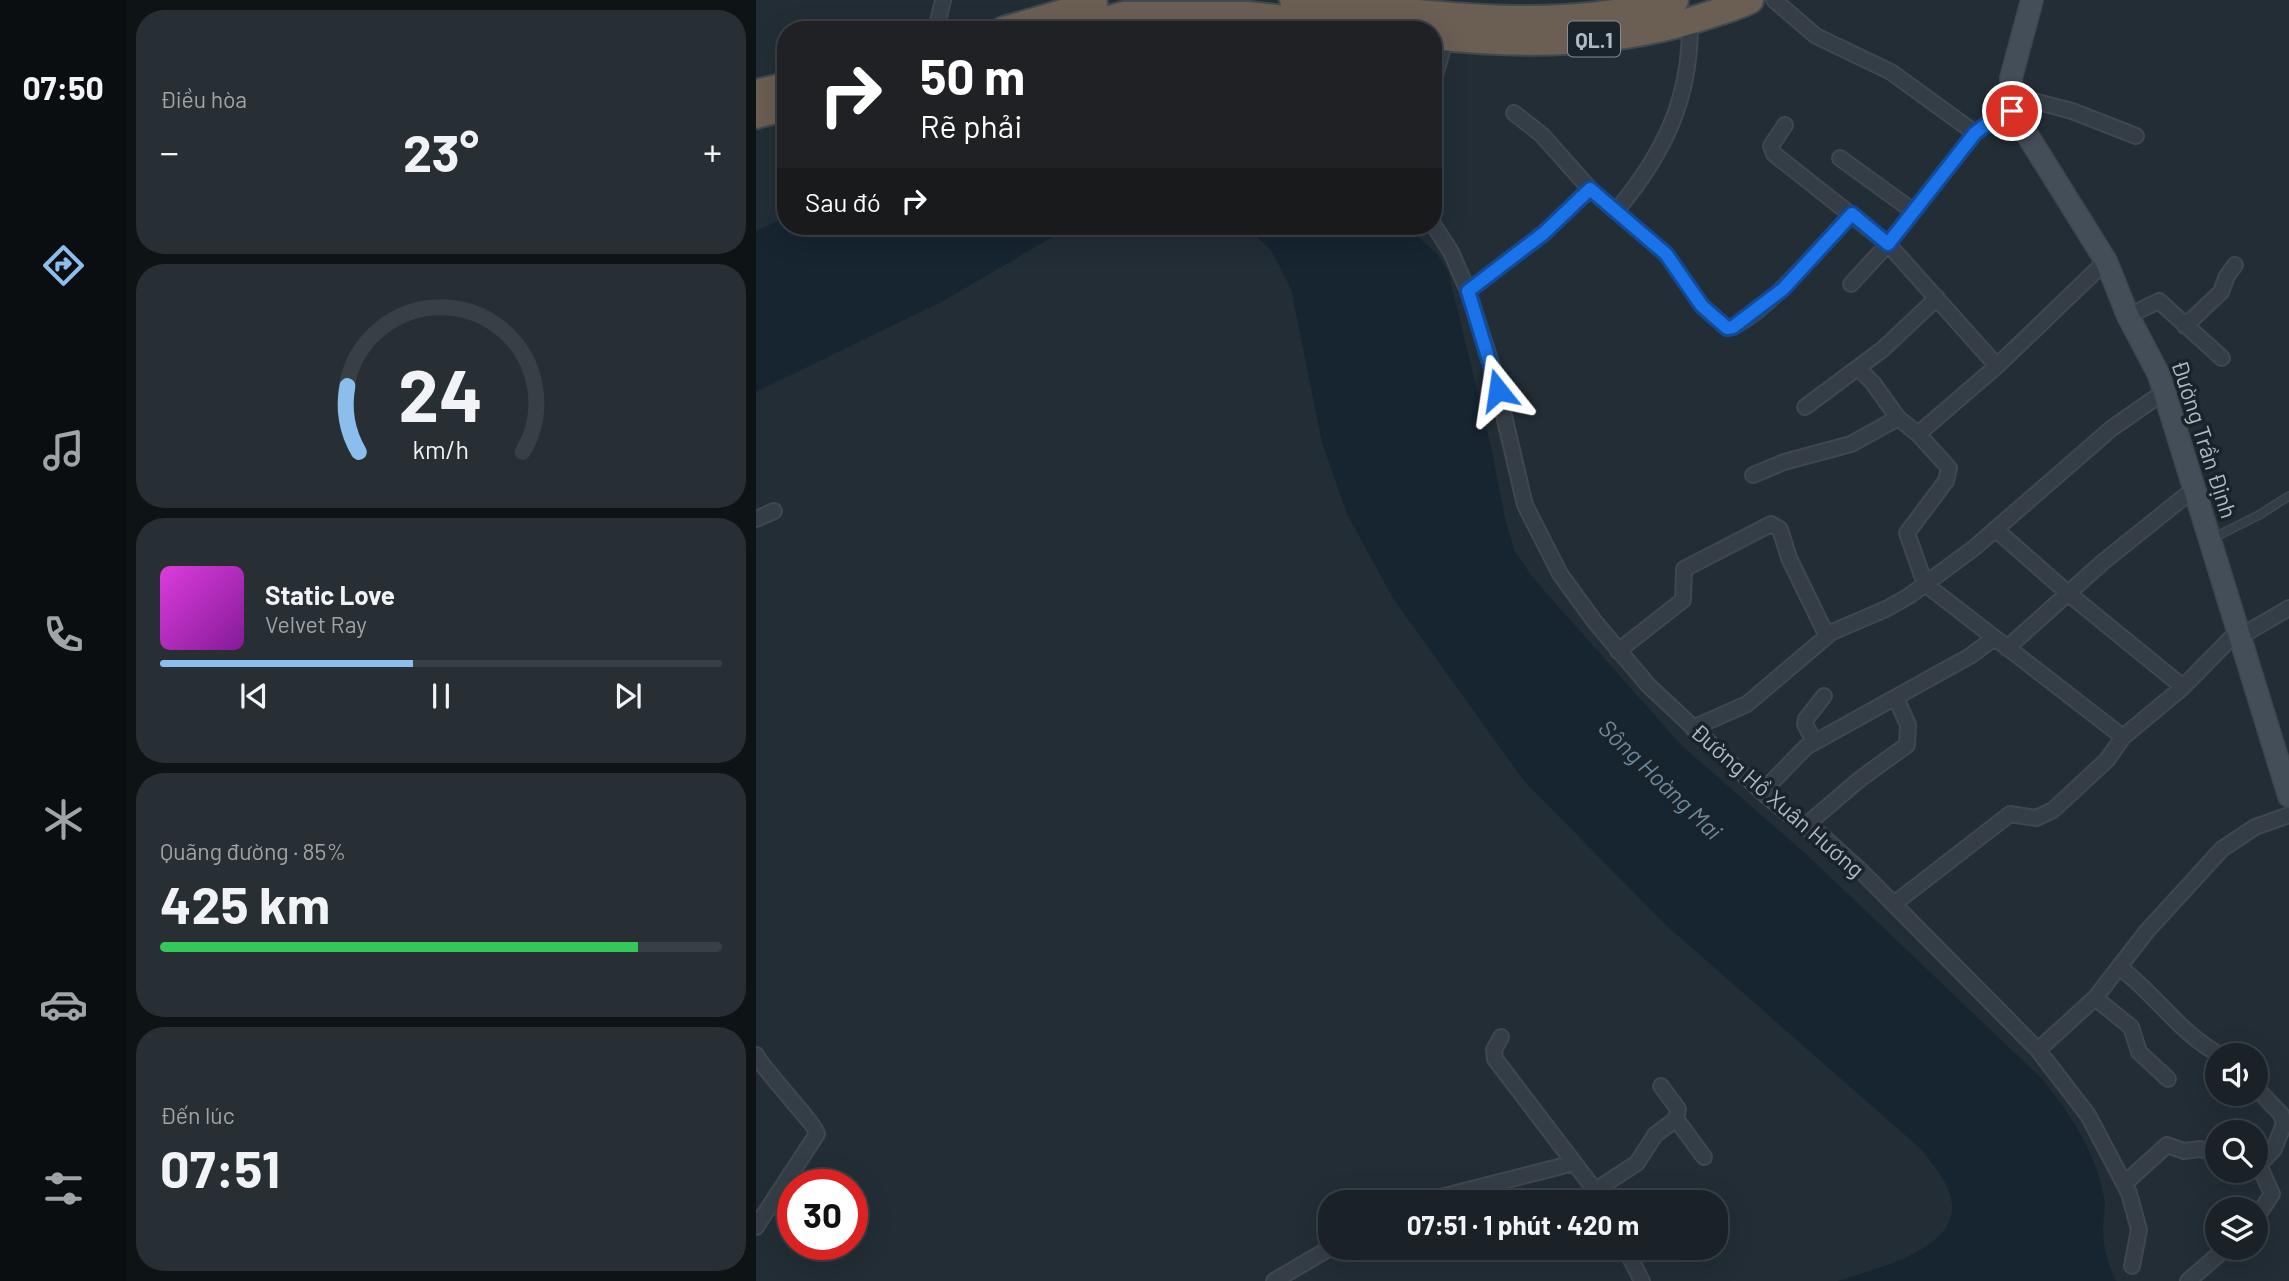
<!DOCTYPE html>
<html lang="vi">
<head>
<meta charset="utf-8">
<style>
	:root { --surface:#1a2228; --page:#272f34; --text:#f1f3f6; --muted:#9fa4a8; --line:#383f45; --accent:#8bbeec }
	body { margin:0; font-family:Barlow,sans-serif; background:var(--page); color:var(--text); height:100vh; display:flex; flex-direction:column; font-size:26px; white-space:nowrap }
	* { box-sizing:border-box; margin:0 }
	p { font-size:23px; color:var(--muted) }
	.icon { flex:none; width:38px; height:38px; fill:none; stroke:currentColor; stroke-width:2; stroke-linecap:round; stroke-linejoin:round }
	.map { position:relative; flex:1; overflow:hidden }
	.panel { display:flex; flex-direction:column; gap:10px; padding:10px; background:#0e1316; width:630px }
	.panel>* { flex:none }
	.hud { position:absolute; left:21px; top:21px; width:665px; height:214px; border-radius:28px; box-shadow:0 7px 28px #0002,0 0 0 2px var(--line); background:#202124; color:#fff; overflow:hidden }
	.buttons { position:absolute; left:1449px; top:1043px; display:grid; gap:14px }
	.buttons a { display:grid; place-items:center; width:63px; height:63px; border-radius:50%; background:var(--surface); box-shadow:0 7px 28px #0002,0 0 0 2px var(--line); font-size:35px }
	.speed { position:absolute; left:21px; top:1169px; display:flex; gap:14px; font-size:35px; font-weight:700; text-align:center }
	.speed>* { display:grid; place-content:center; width:91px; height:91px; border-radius:50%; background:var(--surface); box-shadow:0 7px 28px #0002,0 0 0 2px var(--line); line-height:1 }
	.speed .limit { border:10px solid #d22; background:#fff; color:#111 }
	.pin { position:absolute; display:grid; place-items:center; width:60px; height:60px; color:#fff; margin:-30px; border:4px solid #fff; border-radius:50%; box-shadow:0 2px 7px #0007 }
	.me { position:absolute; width:77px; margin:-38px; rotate:345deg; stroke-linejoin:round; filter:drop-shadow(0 0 5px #0008) }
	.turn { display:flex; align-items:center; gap:24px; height:147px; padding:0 28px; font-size:32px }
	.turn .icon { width:91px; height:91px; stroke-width:2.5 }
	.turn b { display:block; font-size:49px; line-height:60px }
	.then { display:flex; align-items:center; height:66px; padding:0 28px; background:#0003; gap:14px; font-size:26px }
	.big { font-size:52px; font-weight:700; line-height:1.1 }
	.panel .tile { flex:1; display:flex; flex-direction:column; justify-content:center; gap:10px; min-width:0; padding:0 24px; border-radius:28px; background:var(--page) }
	.panel .dial { align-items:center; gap:0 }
	.dial svg { height:182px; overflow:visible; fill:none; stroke:var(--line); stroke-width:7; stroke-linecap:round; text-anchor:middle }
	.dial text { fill:var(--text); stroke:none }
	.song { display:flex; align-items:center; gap:21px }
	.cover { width:84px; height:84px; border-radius:10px; background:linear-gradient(135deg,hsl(300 70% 55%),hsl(290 70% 35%)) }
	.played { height:7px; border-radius:4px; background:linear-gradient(90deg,var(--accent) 45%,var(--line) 45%) }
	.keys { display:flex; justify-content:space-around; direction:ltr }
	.heat { display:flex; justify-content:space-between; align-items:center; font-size:38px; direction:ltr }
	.charge { height:10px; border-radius:5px; background:linear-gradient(90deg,#34c759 85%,var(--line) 0) }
	.trip { position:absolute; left:562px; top:1190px; width:410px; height:70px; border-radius:28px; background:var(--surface); box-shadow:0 7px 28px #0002,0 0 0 2px var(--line); font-weight:700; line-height:70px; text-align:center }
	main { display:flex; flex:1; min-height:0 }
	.tabs { display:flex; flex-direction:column; width:126px; justify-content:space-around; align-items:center; background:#0a0e10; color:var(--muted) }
	.tabs .icon { width:49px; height:49px }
	.tabs .active { color:var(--accent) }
	.tabs b { font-size:32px; color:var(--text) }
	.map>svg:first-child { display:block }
	.water { fill:#172531 }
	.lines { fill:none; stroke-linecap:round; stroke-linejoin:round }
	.lane-casing { stroke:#3f474f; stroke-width:10 }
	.street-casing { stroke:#3f474f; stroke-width:18 }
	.secondary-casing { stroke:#3f474f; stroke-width:24 }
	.highway-casing { stroke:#404950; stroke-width:30 }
	.lane { stroke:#353e46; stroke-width:7 }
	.street { stroke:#353e46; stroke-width:14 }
	.secondary { stroke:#444e58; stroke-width:21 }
	.highway { stroke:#6b5e53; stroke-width:26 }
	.route-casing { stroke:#114b97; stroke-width:18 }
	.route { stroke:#1a73e8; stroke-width:12 }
	.labels { text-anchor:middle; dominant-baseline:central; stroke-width:7; stroke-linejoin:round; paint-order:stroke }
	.shield { fill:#1b232a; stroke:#838d94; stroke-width:2 }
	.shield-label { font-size:21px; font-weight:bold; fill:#b0bac2 }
	.street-label { font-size:23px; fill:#b0bac2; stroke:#1b232a }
	.water-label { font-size:24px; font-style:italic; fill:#6c899e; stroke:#1b232a }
</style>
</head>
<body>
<main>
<nav class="tabs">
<b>07:50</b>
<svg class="icon active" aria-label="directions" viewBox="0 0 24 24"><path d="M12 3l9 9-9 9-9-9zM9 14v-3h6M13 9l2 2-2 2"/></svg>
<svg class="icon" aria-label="music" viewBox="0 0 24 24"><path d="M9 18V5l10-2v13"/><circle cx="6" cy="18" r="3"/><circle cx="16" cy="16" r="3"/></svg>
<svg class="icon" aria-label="phone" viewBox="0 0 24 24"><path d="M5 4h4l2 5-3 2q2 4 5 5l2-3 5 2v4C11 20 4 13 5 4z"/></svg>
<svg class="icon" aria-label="climate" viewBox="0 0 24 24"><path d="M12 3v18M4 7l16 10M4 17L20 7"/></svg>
<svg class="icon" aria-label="car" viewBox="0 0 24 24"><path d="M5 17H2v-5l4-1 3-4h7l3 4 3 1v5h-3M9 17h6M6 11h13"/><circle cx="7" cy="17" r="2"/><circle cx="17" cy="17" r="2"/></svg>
<svg class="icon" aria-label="filters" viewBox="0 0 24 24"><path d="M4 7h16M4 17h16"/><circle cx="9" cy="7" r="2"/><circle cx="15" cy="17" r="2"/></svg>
</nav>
<section class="panel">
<div class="tile"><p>Điều hòa</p>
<div class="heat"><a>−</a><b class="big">23°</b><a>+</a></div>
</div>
<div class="tile dial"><svg viewBox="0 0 100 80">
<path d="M14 69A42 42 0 1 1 86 69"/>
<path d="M14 69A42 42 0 0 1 9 40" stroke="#8bbeec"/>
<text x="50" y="56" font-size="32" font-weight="700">24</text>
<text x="50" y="72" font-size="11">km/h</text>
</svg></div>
<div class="tile">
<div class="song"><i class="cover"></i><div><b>Static Love</b><p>Velvet Ray</p></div></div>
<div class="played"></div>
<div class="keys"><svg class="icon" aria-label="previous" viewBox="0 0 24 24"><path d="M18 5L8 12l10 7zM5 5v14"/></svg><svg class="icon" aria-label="pause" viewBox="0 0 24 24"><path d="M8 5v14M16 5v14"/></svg><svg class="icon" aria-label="next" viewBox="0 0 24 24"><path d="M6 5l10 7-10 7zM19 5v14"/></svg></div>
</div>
<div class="tile"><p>Quãng đường · 85%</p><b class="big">425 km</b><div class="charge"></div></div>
<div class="tile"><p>Đến lúc</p><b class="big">07:51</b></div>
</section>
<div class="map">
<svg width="1533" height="1281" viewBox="0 0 1533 1281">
	<rect width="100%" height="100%" fill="#222d35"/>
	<path class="water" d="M30,217V226H315L189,300L0,392V231Z
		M489,226H650L681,254L692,271L736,451L748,514L758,550L777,578L926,746L1051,855L1285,1078C1313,1111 1340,1153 1348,1197C1350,1207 1347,1218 1347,1229C1347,1248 1352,1264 1360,1281H1082C1117,1269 1211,1249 1194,1195C1189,1178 1176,1163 1165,1149L910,925L769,782L638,600L591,514L566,443L535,289L515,250Z"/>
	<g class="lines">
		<defs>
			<path id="lane" d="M1455,539L1503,515L1533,496"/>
			<path id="street" d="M1018,0L1060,36L1135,72L1219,133
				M180,30L187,0
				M677,83L690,37
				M1255,95L1316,111L1380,136
				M758,113L786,135L834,189L910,254L946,306L971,328C1003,323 1071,239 1096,214
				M1029,125L1015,146L1018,154L1132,244L1241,366
				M1084,158L1157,211
				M861,210C909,152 935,98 934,21
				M677,224L695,252L712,291L737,369L769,505L804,574L839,622L892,685L1006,792L1048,827L1064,834L1106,872L1282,1050L1332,1115L1373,1193L1383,1230L1376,1266
				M1095,284L1132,244L1219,133L1238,119L1257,112
				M712,291L788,233L834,189
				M1372,316L1403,301L1466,358
				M1429,326L1465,292L1471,276L1479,265
				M1102,368L1117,383L1142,418L1162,434L1193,468L1190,481L1151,533L1169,584L1367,737
				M1049,407L1127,349L1181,298
				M1162,434L1241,366L1350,261
				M997,475L1028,462L1095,444L1142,418
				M0,519L18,511
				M1239,529L1313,594L1427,687
				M1485,636L1533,608
				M1251,648L1347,562L1438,489
				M862,651L927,600L928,569L1015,524L1024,529L1033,558L1071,636
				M937,728L991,704L1076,632L1130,609L1153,596L1218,548L1356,428L1408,392
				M1058,742L1049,724L1050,719L1068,696
				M1006,792L1050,747L1214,656L1237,639
				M1048,827L1104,779L1151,745L1152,725L1140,698
				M1139,903L1254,814L1280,818L1297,810L1351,760L1367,737L1427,687L1483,630
				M1363,967C1400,994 1423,1033 1464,1055
				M1339,998L1375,1027L1383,1052L1412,1079
				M745,1037L738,1050L739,1059L848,1202
				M1282,1050L1339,998L1391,931L1466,849L1499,827L1533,815
				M0,1055C10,1073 61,1126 61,1134L0,1227
				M1500,1088L1525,1114L1528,1124L1518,1149L1503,1165L1516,1194L1500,1218
				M920,1119L948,1157
				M1486,1171H1496
				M1368,1184L1411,1145L1428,1151L1444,1149L1461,1153
				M841,1189L881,1163L899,1135L920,1119L922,1109L905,1086
				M665,1202L818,1163
				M869,1248L886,1281
				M518,1281L574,1248
				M1432,1281L1470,1248"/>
			<path id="secondary" d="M1276,0L1255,78L1257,112L1350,261L1372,316L1403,375L1533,796"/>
			<path id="highway" d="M537,0C662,12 796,36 919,0
				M248,30L338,4
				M314,30L368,15H493L626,30
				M677,36C770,46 864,45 953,15C967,10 981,7 994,0
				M0,93L30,86
				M0,115L30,107"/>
		</defs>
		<use href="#lane" class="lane-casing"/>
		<use href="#street" class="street-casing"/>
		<use href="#secondary" class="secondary-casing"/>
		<use href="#highway" class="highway-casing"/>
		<use href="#lane" class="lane"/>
		<use href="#street" class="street"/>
		<use href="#secondary" class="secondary"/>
		<use href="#highway" class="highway"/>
	</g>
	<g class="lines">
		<defs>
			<path id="route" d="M742,390L712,291L788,233L834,189L910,254L946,306L971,328L977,327L1027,289L1096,214L1132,244L1219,133L1238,119L1256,111"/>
		</defs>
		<use href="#route" class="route-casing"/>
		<use href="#route" class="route"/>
	</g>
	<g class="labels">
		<rect class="shield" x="812" y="21.5" width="52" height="35" rx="5"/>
		<g class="shield-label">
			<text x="838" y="39">QL.1</text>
		</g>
		<g class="street-label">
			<text transform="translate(1449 439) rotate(72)">Đường Trần Định</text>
			<text transform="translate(1022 800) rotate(41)">Đường Hồ Xuân Hương</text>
		</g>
		<g class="water-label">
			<text transform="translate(905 779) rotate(44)">Sông Hoàng Mai</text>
		</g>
	</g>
</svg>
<div class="buttons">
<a><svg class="icon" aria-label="sound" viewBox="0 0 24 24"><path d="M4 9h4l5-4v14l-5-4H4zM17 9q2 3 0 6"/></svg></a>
<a><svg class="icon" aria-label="search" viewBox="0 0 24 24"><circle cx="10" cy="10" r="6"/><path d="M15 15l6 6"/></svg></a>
<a><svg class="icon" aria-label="layers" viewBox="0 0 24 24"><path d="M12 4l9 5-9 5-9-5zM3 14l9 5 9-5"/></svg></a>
</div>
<div class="speed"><div class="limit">30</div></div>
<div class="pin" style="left:1256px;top:111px;background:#d93025"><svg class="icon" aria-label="arrive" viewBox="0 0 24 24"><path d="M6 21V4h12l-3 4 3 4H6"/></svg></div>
<svg class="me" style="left:742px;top:390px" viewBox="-20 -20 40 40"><path d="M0-17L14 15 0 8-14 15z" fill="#1a73e8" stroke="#fff" stroke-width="4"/></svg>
<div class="trip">07:51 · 1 phút · 420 m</div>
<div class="hud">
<div class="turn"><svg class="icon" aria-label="right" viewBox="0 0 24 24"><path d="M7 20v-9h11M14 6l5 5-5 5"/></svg><div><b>50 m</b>Rẽ phải</div></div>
<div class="then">Sau đó<svg class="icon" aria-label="right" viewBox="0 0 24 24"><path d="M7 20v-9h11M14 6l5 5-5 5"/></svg></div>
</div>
</div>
</main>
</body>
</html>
